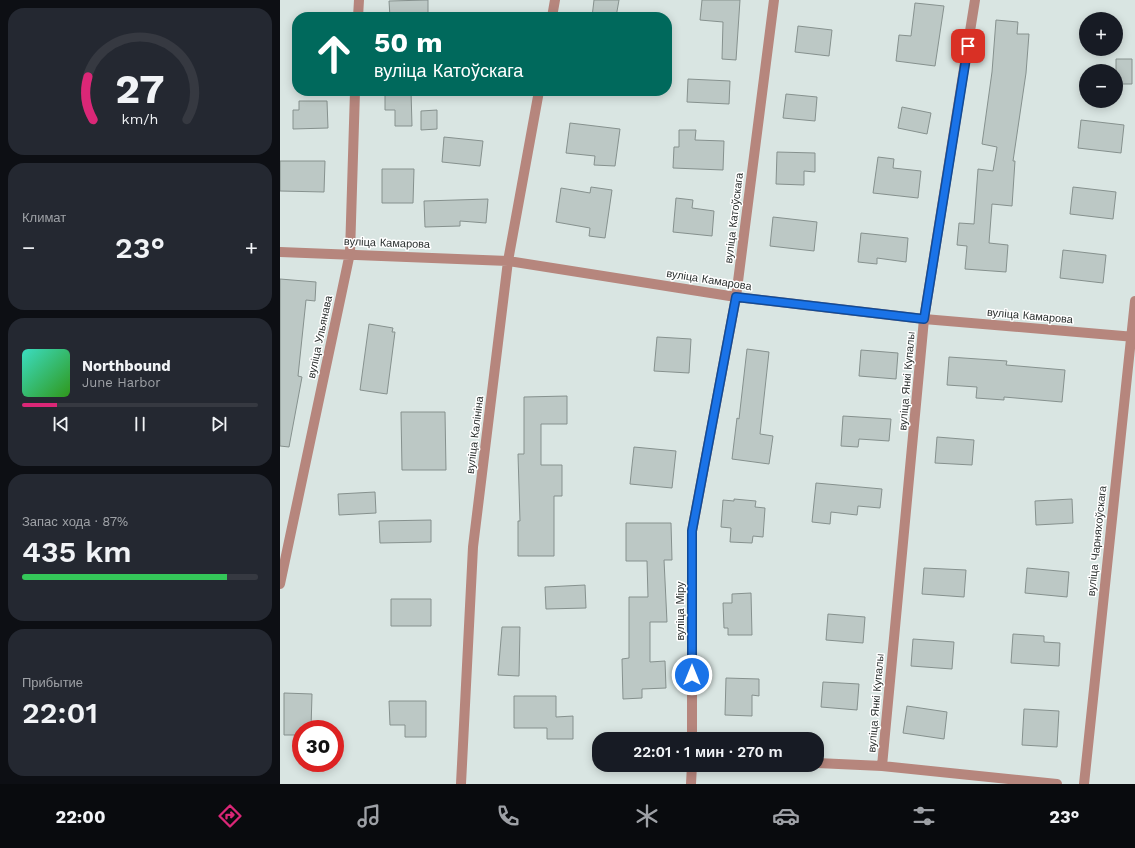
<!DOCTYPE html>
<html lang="ru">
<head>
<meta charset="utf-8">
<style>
	:root { --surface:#171b24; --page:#242831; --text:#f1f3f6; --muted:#9ea1a6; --line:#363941; --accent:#db2777 }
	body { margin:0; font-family:"Work Sans",sans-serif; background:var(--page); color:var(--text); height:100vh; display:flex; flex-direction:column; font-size:15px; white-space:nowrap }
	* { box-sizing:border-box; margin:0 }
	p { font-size:13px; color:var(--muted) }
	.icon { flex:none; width:22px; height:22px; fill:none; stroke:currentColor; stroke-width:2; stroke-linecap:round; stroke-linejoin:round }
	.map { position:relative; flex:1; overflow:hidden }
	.sheet { display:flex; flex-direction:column; gap:8px; padding:8px; background:#0d0f14; width:280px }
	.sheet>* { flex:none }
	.banner { position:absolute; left:12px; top:12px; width:380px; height:84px; border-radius:16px; box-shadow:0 2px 10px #0003; background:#00695c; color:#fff; overflow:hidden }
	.controls { position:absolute; left:799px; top:12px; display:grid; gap:8px }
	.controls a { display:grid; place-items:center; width:44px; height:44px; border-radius:50%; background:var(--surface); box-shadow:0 2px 10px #0003; font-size:20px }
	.speed { position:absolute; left:12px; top:720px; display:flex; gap:8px; font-size:20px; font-weight:700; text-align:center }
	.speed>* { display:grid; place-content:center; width:52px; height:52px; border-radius:50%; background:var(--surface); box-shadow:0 2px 10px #0003; line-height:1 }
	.speed .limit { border:6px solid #d22; background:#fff; color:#111 }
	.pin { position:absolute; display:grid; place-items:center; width:34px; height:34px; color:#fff; margin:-17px; border-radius:8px; box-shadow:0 2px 6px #0006 }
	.me { position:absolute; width:44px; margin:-22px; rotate:0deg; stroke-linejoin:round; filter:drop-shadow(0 0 3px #0008) }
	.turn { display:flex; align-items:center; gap:14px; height:84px; padding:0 16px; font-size:18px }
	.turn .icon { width:52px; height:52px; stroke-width:2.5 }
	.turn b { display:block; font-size:28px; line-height:34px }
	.big { font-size:30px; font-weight:600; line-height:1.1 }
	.sheet .tile { flex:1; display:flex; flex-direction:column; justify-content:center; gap:6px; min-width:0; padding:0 14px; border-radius:16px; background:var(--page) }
	.sheet .dial { align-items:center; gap:0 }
	.dial svg { height:104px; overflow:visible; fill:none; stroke:var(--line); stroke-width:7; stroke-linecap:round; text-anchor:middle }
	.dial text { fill:var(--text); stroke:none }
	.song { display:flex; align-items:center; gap:12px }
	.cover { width:48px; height:48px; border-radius:6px; background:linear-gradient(135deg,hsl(170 70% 55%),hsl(110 70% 35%)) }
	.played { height:4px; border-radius:2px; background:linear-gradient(90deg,var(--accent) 15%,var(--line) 15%) }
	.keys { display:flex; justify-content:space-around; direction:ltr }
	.heat { display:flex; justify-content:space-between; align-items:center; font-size:22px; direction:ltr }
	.charge { height:6px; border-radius:3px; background:linear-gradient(90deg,#34c759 87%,var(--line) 0) }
	.trip { position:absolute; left:312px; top:732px; width:232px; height:40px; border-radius:16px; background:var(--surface); box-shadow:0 2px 10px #0003; font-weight:600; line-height:40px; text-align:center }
	.dock { display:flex; height:64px; justify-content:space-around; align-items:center; background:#090b0e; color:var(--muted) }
	.dock .icon { width:28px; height:28px }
	.dock .on { color:var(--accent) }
	.dock b { font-size:18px; color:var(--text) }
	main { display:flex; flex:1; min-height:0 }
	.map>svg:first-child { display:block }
	.building { fill:#bcc8c5; stroke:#86918e }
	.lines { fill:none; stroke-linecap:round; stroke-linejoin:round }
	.minor { stroke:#b6867d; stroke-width:10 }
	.route-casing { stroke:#114b97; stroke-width:10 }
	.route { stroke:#1a73e8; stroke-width:7 }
	.labels { text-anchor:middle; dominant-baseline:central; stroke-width:3; stroke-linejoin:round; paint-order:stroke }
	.street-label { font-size:11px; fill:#2a2f2e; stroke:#fff }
</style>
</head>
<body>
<main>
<section class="sheet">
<div class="tile dial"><svg viewBox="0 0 100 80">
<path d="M14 69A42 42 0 1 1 86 69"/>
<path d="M14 69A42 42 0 0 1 10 36" stroke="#db2777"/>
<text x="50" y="56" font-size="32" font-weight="700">27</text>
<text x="50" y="72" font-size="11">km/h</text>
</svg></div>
<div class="tile"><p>Климат</p>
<div class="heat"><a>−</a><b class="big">23°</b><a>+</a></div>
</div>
<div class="tile">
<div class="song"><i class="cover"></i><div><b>Northbound</b><p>June Harbor</p></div></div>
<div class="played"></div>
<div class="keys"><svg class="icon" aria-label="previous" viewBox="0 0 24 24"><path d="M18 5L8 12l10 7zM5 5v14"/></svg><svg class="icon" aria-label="pause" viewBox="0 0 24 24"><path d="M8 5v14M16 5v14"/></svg><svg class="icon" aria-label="next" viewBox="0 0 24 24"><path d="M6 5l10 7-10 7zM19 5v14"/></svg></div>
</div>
<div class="tile"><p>Запас хода · 87%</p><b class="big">435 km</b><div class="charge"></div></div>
<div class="tile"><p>Прибытие</p><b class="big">22:01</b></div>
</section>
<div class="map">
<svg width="855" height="784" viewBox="0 0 855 784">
	<rect width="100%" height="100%" fill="#d9e5e2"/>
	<path class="building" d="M148,0V17H110L109,1Z
		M314,0H339L336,17H312Z
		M422,0H460L456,60L442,59L443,22L420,20Z
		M635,3L664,6L655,66L616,61L619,35L631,36Z
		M716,20L738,22L737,34H749L746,73L733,161H735L732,206L712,204L709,243L728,245L726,272L685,269L687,246L677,245L679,223L694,224L698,169L713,171L717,147L702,144L712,72Z
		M518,26L552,30L549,56L515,52Z
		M836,59H852V84H836Z
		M408,79L450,81L449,104L407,102Z
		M105,91H131L132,126H115V110H105Z
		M506,94L537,97L535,121L503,118Z
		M19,101H47L48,128L13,129V110H19Z
		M622,107L651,113L647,134L618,128Z
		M157,110V129L141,130V111Z
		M801,120L844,125L841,153L798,148Z
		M290,123L340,129L335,166L314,165L315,156L286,153Z
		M399,130H416L415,140L444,141L443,170L393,168L394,147H399Z
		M164,137L203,141L200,166L162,162Z
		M497,152L535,153V172L524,171V185L496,184Z
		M598,157L614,159L613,168L641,171L638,198L593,193Z
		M0,161H45L44,192L0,191Z
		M102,169H134L133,203H102Z
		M311,187L332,190L325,238L309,236L310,228L276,222L281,188L310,193Z
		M793,187L836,192L833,219L790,214Z
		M396,198L413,200L412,208L434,211L432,236L393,232Z
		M208,199L206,223L180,221V226L145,227L144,201Z
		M493,217L537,222L534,251L490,246Z
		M581,233L628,238L626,262L597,258V264L578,262Z
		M783,250L826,255L823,283L780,278Z
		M0,279L36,282L35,301L26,300L18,376L22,377L9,447L0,446Z
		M89,324L113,328L112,332H115L107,394L80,390Z
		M377,337L411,339L409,373L374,371Z
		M467,349L489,352L480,434L493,436L489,464L452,459L457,418L459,419Z
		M581,350L618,353L616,379L579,376Z
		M669,357L727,361L726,365L785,370L782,402L724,397V400L696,398L697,387L667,385Z
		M287,396V424H261V465H282V496H274V556H238V521H240L238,454H244V397Z
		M121,412H165L166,470H122Z
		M563,416L611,419L609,441L579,439L578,447L561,446Z
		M657,437L694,440L692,465L655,463Z
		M354,447L396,451L392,488L350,484Z
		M536,483L602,489L600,508L578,506L577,515L551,512L550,524L532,522Z
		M95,492L96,513L59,515L58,494Z
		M454,499L476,501L475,507L485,508L483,537L473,536L472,543L450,542L451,528L441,527L443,500L454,501Z
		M792,499L793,523L756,525L755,501Z
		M151,520V542L100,543L99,521Z
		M346,523H391L392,560H384L387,622H370V662L385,661L386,688L362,689V698L343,699L342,659L349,658V597H368L367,561H346Z
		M644,568L686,570L684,597L642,594Z
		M747,568L789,572L787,597L745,593Z
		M305,585L306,608L266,609L265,587Z
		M471,593L472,635H448V628H444L443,603H452V594Z
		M111,599H151V626H111Z
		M548,614L585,617L583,643L546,640Z
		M222,627H240L239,676L218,675Z
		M733,634L764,636V642L780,643L779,666L731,663Z
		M633,639L674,642L672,669L631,666Z
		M446,678L479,679V696L472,695V716L445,715Z
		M543,682L579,684L577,710L541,707Z
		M4,693L32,694L31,729H21V735H4Z
		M234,696H276V717L293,716V739H267V728H234Z
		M109,701H146V737H125V725H110Z
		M627,706L667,712L664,739L623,733Z
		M744,709L779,711L777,747L742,745Z"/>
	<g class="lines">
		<path class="minor" d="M78,17L79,0
			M272,17L275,0
			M0,252L228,261L456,297L644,319L855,337
			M0,584L70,253L75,91
			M412,739V531L456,297L494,0
			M537,763L602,766L777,784
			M602,766L644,319L695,0
			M181,784L193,547L228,261L259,91
			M411,784L412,765
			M804,784L855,301"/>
	</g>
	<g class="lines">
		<defs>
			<path id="route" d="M412,675V531L456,297L644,319L688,46"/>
		</defs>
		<use href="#route" class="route-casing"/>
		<use href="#route" class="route"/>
	</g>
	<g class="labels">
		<g class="street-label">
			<text transform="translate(454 218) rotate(-83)">вуліца Катоўскага</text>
			<text transform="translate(107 243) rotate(2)">вуліца Камарова</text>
			<text transform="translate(429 280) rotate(9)">вуліца Камарова</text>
			<text transform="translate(750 316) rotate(5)">вуліца Камарова</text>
			<text transform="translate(40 337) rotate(-78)">вуліца Ульянава</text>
			<text transform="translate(627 381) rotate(-85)">вуліца Янкі Купалы</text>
			<text transform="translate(195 435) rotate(-83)">вуліца Калініна</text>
			<text transform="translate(817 541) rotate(-84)">вуліца Чарняхоўскага</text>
			<text transform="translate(400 611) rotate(-90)">вуліца Міру</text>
			<text transform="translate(596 703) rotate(-85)">вуліца Янкі Купалы</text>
		</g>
	</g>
</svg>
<div class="controls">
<a>+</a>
<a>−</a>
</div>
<div class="speed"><div class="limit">30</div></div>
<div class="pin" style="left:688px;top:46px;background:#d93025"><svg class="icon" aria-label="arrive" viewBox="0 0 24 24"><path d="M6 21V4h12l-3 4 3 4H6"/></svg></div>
<svg class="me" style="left:412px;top:675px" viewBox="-20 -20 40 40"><circle r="17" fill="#1a73e8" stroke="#fff" stroke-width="3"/><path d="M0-11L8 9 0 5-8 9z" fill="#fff"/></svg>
<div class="trip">22:01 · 1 мин · 270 m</div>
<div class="banner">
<div class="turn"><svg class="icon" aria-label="ahead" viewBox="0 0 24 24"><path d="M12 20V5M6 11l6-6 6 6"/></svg><div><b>50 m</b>вуліца Катоўскага</div></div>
</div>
</div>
</main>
<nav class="dock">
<b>22:00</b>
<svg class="icon on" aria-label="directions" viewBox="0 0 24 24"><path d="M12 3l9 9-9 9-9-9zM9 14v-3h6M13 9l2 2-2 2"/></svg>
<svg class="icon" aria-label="music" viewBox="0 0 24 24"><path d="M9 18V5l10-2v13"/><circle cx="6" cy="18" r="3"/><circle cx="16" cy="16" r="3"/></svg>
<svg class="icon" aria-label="phone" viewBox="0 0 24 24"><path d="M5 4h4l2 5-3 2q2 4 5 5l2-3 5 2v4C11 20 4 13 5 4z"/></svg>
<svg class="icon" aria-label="climate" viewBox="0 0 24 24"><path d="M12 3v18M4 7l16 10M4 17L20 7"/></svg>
<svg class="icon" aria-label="car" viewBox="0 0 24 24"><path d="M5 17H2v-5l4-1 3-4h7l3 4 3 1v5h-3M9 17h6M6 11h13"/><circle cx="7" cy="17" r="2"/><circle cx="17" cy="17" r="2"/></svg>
<svg class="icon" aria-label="filters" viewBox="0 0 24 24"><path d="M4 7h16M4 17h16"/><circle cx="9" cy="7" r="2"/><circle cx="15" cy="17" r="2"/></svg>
<b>23°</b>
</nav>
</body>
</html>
